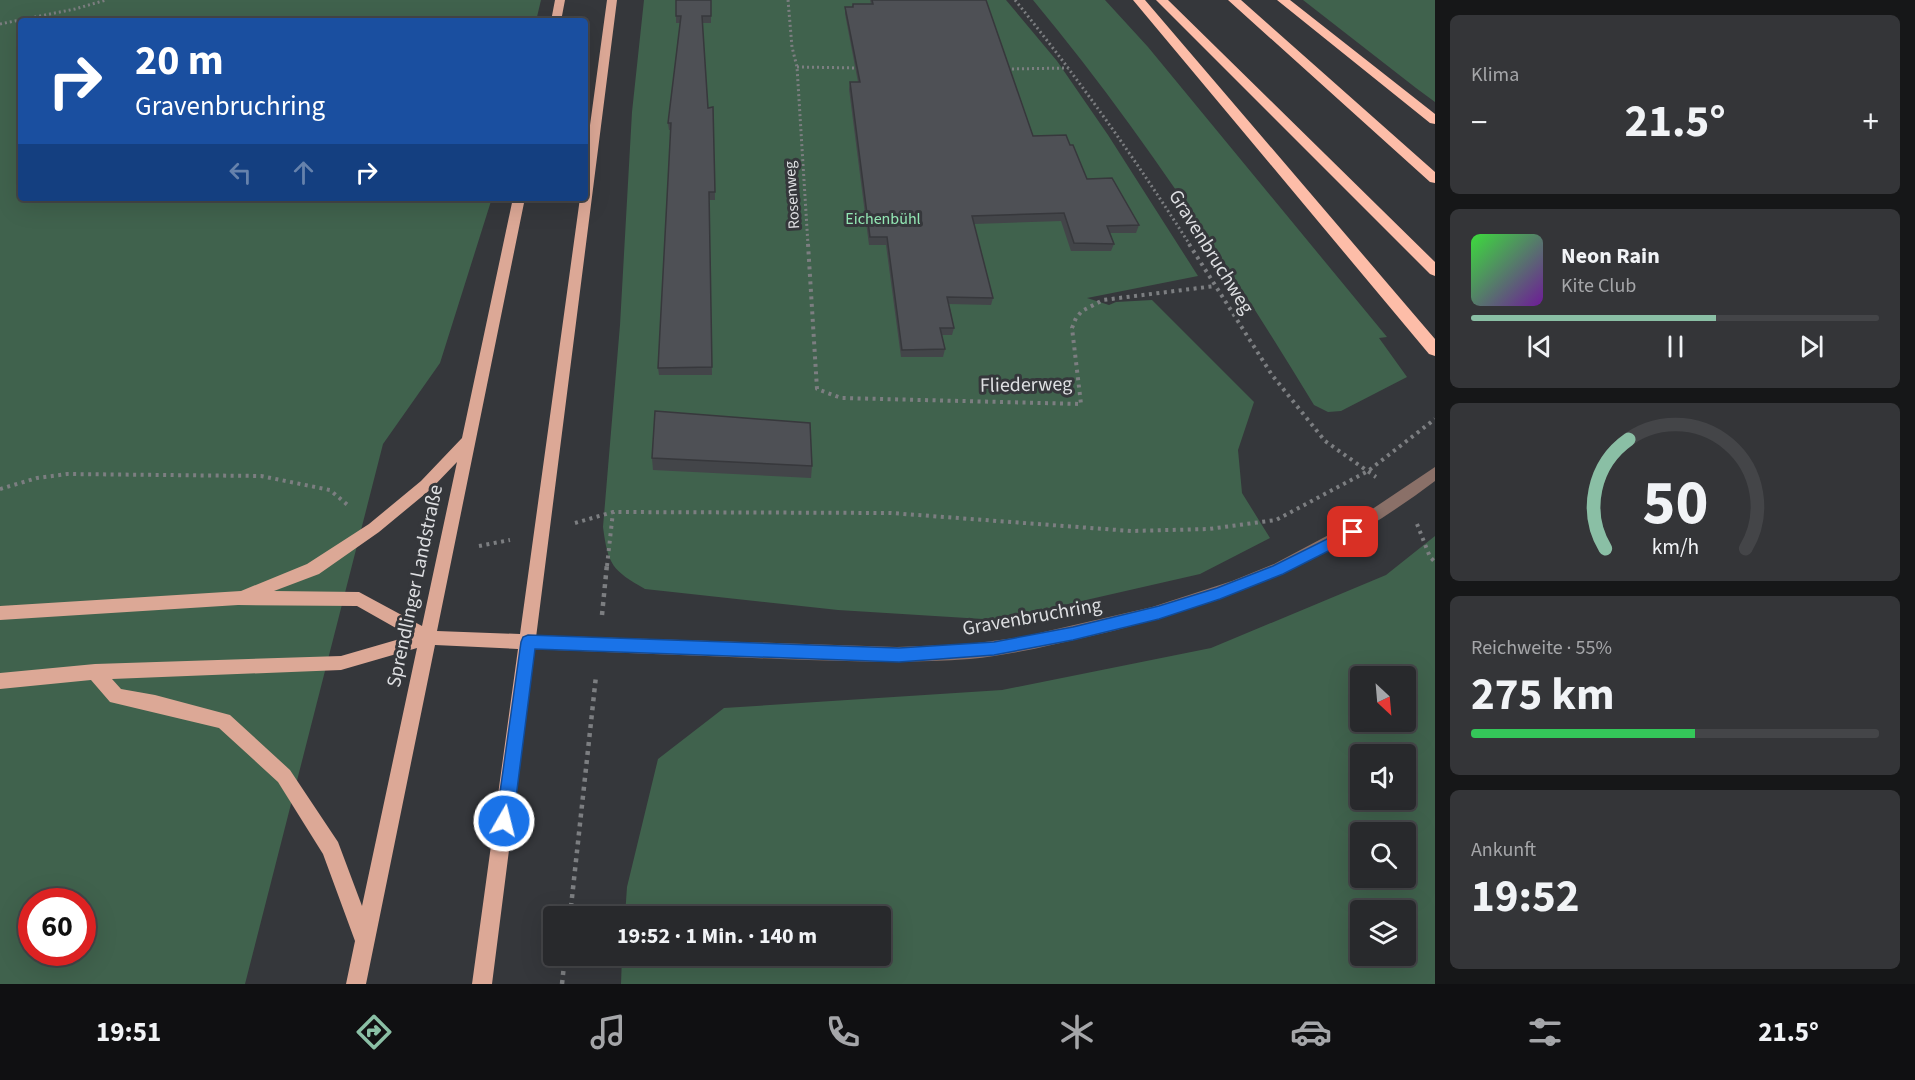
<!DOCTYPE html>
<html lang="de">
<head>
<meta charset="utf-8">
<style>
	:root { --surface:#28292c; --page:#343538; --text:#f1f3f6; --muted:#a5a6a9; --line:#444548; --accent:#8abfa5 }
	body { margin:0; font-family:"Source Sans 3",sans-serif; background:var(--page); color:var(--text); height:100vh; display:flex; flex-direction:column; font-size:22px; white-space:nowrap }
	* { box-sizing:border-box; margin:0 }
	p { font-size:20px; color:var(--muted) }
	.icon { flex:none; width:33px; height:33px; fill:none; stroke:currentColor; stroke-width:2; stroke-linecap:round; stroke-linejoin:round }
	.map { position:relative; flex:1; overflow:hidden }
	.details { display:flex; flex-direction:column; gap:15px; padding:15px; background:#161718; width:480px }
	.details>* { flex:none }
	.top-card { position:absolute; left:18px; top:18px; width:570px; height:183px; border-radius:6px; box-shadow:0 6px 24px #0002,0 0 0 2px var(--line); background:#1a4fa0; color:#fff; overflow:hidden }
	.needle { width:39px; rotate:154deg }
	.fabs { position:absolute; left:1350px; top:666px; display:grid; gap:12px }
	.fabs a { display:grid; place-items:center; width:66px; height:66px; border-radius:6px; background:var(--surface); box-shadow:0 6px 24px #0002,0 0 0 2px var(--line); font-size:30px }
	.speed { position:absolute; left:18px; top:888px; display:flex; gap:12px; font-size:30px; font-weight:700; text-align:center }
	.speed>* { display:grid; place-content:center; width:78px; height:78px; border-radius:50%; background:var(--surface); box-shadow:0 6px 24px #0002,0 0 0 2px var(--line); line-height:1 }
	.speed .limit { border:9px solid #d22; background:#fff; color:#111 }
	.pin { position:absolute; display:grid; place-items:center; width:51px; height:51px; color:#fff; margin:-26px; border-radius:12px; box-shadow:0 3px 9px #0006 }
	.me { position:absolute; width:66px; margin:-33px; rotate:8deg; stroke-linejoin:round; filter:drop-shadow(0 0 4px #0008) }
	.turn { display:flex; align-items:center; gap:21px; height:126px; padding:0 18px; font-size:27px }
	.turn .icon { width:78px; height:78px; stroke-width:2.5 }
	.turn b { display:block; font-size:42px; line-height:51px }
	.lanes { display:flex; align-items:center; height:57px; padding:0 18px; background:#0003; justify-content:center; gap:30px; direction:ltr }
	.lanes .off { opacity:.35 }
	.big { font-size:45px; font-weight:700; line-height:1.1 }
	.details .card { flex:1; display:flex; flex-direction:column; justify-content:center; gap:9px; min-width:0; padding:0 21px; border-radius:9px; background:var(--page) }
	.details .dial { align-items:center; gap:0 }
	.dial svg { height:156px; overflow:visible; fill:none; stroke:var(--line); stroke-width:7; stroke-linecap:round; text-anchor:middle }
	.dial text { fill:var(--text); stroke:none }
	.song { display:flex; align-items:center; gap:18px }
	.cover { width:72px; height:72px; border-radius:9px; background:linear-gradient(135deg,hsl(120 70% 55%),hsl(280 70% 35%)) }
	.played { height:6px; border-radius:3px; background:linear-gradient(90deg,var(--accent) 60%,var(--line) 60%) }
	.keys { display:flex; justify-content:space-around; direction:ltr }
	.heat { display:flex; justify-content:space-between; align-items:center; font-size:33px; direction:ltr }
	.charge { height:9px; border-radius:4px; background:linear-gradient(90deg,#34c759 55%,var(--line) 0) }
	.trip { position:absolute; left:543px; top:906px; width:348px; height:60px; border-radius:6px; background:var(--surface); box-shadow:0 6px 24px #0002,0 0 0 2px var(--line); font-weight:700; line-height:60px; text-align:center }
	.dock { display:flex; height:96px; justify-content:space-around; align-items:center; background:#101012; color:var(--muted) }
	.dock .icon { width:42px; height:42px }
	.dock .active { color:var(--accent) }
	.dock b { font-size:27px; color:var(--text) }
	main { display:flex; flex:1; min-height:0 }
	.map>svg:first-child { display:block }
	.green { fill:#40624d; fill-rule:evenodd }
	.lines { fill:none; stroke-linecap:round; stroke-linejoin:round }
	.path-far2 { stroke:#7c7e81; stroke-width:3; stroke-dasharray:2 3; stroke-linecap:butt }
	.path-far1 { stroke:#7c7e81; stroke-width:4; stroke-dasharray:3 4.5; stroke-linecap:butt }
	.path { stroke:#7c7e81; stroke-width:4.5; stroke-dasharray:4 5; stroke-linecap:butt }
	.minor { fill:#8a7068; fill-rule:evenodd }
	.major { fill:#dca896; fill-rule:evenodd }
	.highway { fill:#fdbda8; fill-rule:evenodd }
	.wall { fill:#434549 }
	.building { fill:#4e5055; stroke:#37383c; stroke-width:1.5 }
	.route { fill:#1a73e8; stroke:#114b97; stroke-width:1.5 }
	.labels { text-anchor:middle; dominant-baseline:central; stroke-width:6; stroke-linejoin:round; paint-order:stroke }
	.far-street-label { font-size:16px; fill:#dedfe2; stroke:#35373b }
	.far-park-label { font-size:16px; fill:#93e7b4; stroke:#35373b }
	.street-label { font-size:20px; fill:#dedfe2; stroke:#35373b }
</style>
</head>
<body>
<main>
<div class="map">
<svg width="1435" height="984" viewBox="0 0 1435 984">
	<rect width="100%" height="100%" fill="#35373b"/>
	<path class="green" d="M0,0H541L536,21H21V198H492L440,363L383,444L245,984H0ZM32,902H82V952H32Z
		M644,0H1006L1057,61L1108,135L1198,276L1087,298L1109,305L1116,302L1152,300L1254,402L1238,450L1242,493L1270,538L1200,574L999,620L838,610L645,589C612,570 608,565 603,527L620,325L632,112Z
		M1033,0H1105L1148,47L1387,337L1379,338L1407,377L1341,411L1328,412L1314,405C1228,264 1138,126 1033,0Z
		M1303,0H1435V102L1416,88Z
		M1435,536V984H621L622,956H880V916H625L627,887L658,759L724,708L1002,690L1211,648L1386,575ZM1360,676H1406V722H1360ZM1360,754H1406V800H1360ZM1360,832H1406V878H1360ZM1360,910H1406V956H1360Z"/>
	<g class="lines">
		<path class="path-far2" d="M788,0L792,47L797,67L808,245
			M1015,0C1079,79 1136,160 1190,245
			M0,24L75,9L106,0
			M797,67L859,68
			M1007,69L1069,68"/>
		<path class="path-far1" d="M808,244L817,389L841,398L1081,404L1072,328L1076,318L1082,311L1103,300L1215,286
			M1189,244L1272,375L1325,441L1376,477
			M0,489L37,478L67,474L261,476L330,490L350,507
			M575,523L613,512L891,513L1131,531L1209,529L1276,520L1368,471L1435,419
			M1417,524L1430,557L1435,562
			M479,546L510,540
			M607,566L613,512"/>
		<path class="path" d="M602,615L607,564
			M570,916L596,676
			M562,984L565,956"/>
		<path class="minor" d="M1435,467V481C1329,561 1216,608 1087,637C1048,646 1010,655 970,659C907,664 843,661 780,659C696,656 612,652 528,649L522,647L520,642L522,637L528,635L897,647L970,644L1022,637L1152,607L1232,581L1274,564L1353,522Z"/>
		<path class="major" d="M555,0H565L561,21H551Z
			M607,0H617L492,984H472L518,649L435,645L366,984H346L355,941L323,854L278,782L219,728L110,702L91,680L0,689V673L95,664L341,656L410,636L357,606L238,605L0,620V606L241,591L307,564L369,524L421,481L462,438L513,198H525L437,631L520,634L580,198H585V162ZM457,462L422,626L359,592L274,591L319,574L379,532L431,489ZM417,648L362,906L338,842L290,770L230,715L155,695L121,689L112,679L341,670Z"/>
		<path class="highway" d="M1133,0H1145L1435,339V356L1429,354Z
			M1156,0H1168L1435,262V276L1430,274Z
			M1228,0H1241L1435,172V183L1430,182Z
			M1277,0H1290L1435,114V124L1430,123Z"/>
	</g>
	<path class="wall" d="M711,0V23H702L708,108L713,107L715,200H709L712,375H659L658,368L671,130H669L668,123L680,23H676V16Z
		M870,0H986L1033,136L1070,145L1087,179L1139,225L1136,233H1110L1114,244L1111,251H1071L1061,221L974,224L993,298L991,305L949,304L954,328L952,335H942L945,349L943,357H901L886,245H869L849,89L850,82H858L845,14V7H852L853,4H871Z
		M652,458L812,466L811,478L653,470Z"/>
	<path class="building" d="M676,0H711V16H702L708,108L713,107L715,192H709L712,367L658,368L671,123H668L681,16H676Z
		M872,0H986L1033,136L1066,135L1070,145H1073L1087,179L1112,178L1139,225L1107,226L1114,244L1074,243L1064,213L972,216L993,298L947,297L954,328H940L945,349L902,350L887,237H870L850,82H860L845,7H853V4H873Z
		M655,411L810,423L812,466L652,458Z"/>
	<path class="route" d="M1353,526L1358,528L1360,532L1358,536L1283,574L1220,599L1159,619L1073,640L994,655L899,662L535,649L513,821L511,827L504,829L498,827L496,821L521,642L523,637L528,635L899,648L994,642L1073,627L1159,606L1217,588L1273,566Z"/>
	<g class="labels">
		<g class="far-street-label">
			<text transform="translate(792 195) rotate(-94)">Rosenweg</text>
		</g>
		<g class="far-park-label">
			<text x="883" y="219">Eichenbühl</text>
		</g>
		<g class="street-label">
			<text transform="translate(1211 252) rotate(58)">Gravenbruchweg</text>
			<text transform="translate(1026 385) rotate(-1)">Fliederweg</text>
			<text transform="translate(415 586) rotate(-78)">Sprendlinger Landstraße</text>
			<text transform="translate(1032 617) rotate(-10)">Gravenbruchring</text>
		</g>
	</g>
</svg>
<div class="fabs">
<a><svg class="needle" viewBox="-14 -14 28 28"><path d="M0-13l5 13h-10z" fill="#e53935"/><path d="M0 13l5-13h-10z" fill="#a5a6a9"/></svg></a>
<a><svg class="icon" aria-label="sound" viewBox="0 0 24 24"><path d="M4 9h4l5-4v14l-5-4H4zM17 9q2 3 0 6"/></svg></a>
<a><svg class="icon" aria-label="search" viewBox="0 0 24 24"><circle cx="10" cy="10" r="6"/><path d="M15 15l6 6"/></svg></a>
<a><svg class="icon" aria-label="layers" viewBox="0 0 24 24"><path d="M12 4l9 5-9 5-9-5zM3 14l9 5 9-5"/></svg></a>
</div>
<div class="speed"><div class="limit">60</div></div>
<div class="pin" style="left:1353px;top:532px;background:#d93025"><svg class="icon" aria-label="arrive" viewBox="0 0 24 24"><path d="M6 21V4h12l-3 4 3 4H6"/></svg></div>
<svg class="me" style="left:504px;top:821px" viewBox="-20 -20 40 40"><circle r="17" fill="#1a73e8" stroke="#fff" stroke-width="3"/><path d="M0-11L8 9 0 5-8 9z" fill="#fff"/></svg>
<div class="trip">19:52 · 1 Min. · 140 m</div>
<div class="top-card">
<div class="turn"><svg class="icon" aria-label="right" viewBox="0 0 24 24"><path d="M7 20v-9h11M14 6l5 5-5 5"/></svg><div><b>20 m</b>Gravenbruchring</div></div>
<div class="lanes"><svg class="icon off" aria-label="left" viewBox="0 0 24 24"><path d="M17 20v-9H6M10 6l-5 5 5 5"/></svg><svg class="icon off" aria-label="ahead" viewBox="0 0 24 24"><path d="M12 20V5M6 11l6-6 6 6"/></svg><svg class="icon" aria-label="right" viewBox="0 0 24 24"><path d="M7 20v-9h11M14 6l5 5-5 5"/></svg></div>
</div>
</div>
<section class="details">
<div class="card"><p>Klima</p>
<div class="heat"><a>−</a><b class="big">21.5°</b><a>+</a></div>
</div>
<div class="card">
<div class="song"><i class="cover"></i><div><b>Neon Rain</b><p>Kite Club</p></div></div>
<div class="played"></div>
<div class="keys"><svg class="icon" aria-label="previous" viewBox="0 0 24 24"><path d="M18 5L8 12l10 7zM5 5v14"/></svg><svg class="icon" aria-label="pause" viewBox="0 0 24 24"><path d="M8 5v14M16 5v14"/></svg><svg class="icon" aria-label="next" viewBox="0 0 24 24"><path d="M6 5l10 7-10 7zM19 5v14"/></svg></div>
</div>
<div class="card dial"><svg viewBox="0 0 100 80">
<path d="M14 69A42 42 0 1 1 86 69"/>
<path d="M14 69A42 42 0 0 1 26 13" stroke="#8abfa5"/>
<text x="50" y="56" font-size="32" font-weight="700">50</text>
<text x="50" y="72" font-size="11">km/h</text>
</svg></div>
<div class="card"><p>Reichweite · 55%</p><b class="big">275 km</b><div class="charge"></div></div>
<div class="card"><p>Ankunft</p><b class="big">19:52</b></div>
</section>
</main>
<nav class="dock">
<b>19:51</b>
<svg class="icon active" aria-label="directions" viewBox="0 0 24 24"><path d="M12 3l9 9-9 9-9-9zM9 14v-3h6M13 9l2 2-2 2"/></svg>
<svg class="icon" aria-label="music" viewBox="0 0 24 24"><path d="M9 18V5l10-2v13"/><circle cx="6" cy="18" r="3"/><circle cx="16" cy="16" r="3"/></svg>
<svg class="icon" aria-label="phone" viewBox="0 0 24 24"><path d="M5 4h4l2 5-3 2q2 4 5 5l2-3 5 2v4C11 20 4 13 5 4z"/></svg>
<svg class="icon" aria-label="climate" viewBox="0 0 24 24"><path d="M12 3v18M4 7l16 10M4 17L20 7"/></svg>
<svg class="icon" aria-label="car" viewBox="0 0 24 24"><path d="M5 17H2v-5l4-1 3-4h7l3 4 3 1v5h-3M9 17h6M6 11h13"/><circle cx="7" cy="17" r="2"/><circle cx="17" cy="17" r="2"/></svg>
<svg class="icon" aria-label="filters" viewBox="0 0 24 24"><path d="M4 7h16M4 17h16"/><circle cx="9" cy="7" r="2"/><circle cx="15" cy="17" r="2"/></svg>
<b>21.5°</b>
</nav>
</body>
</html>
